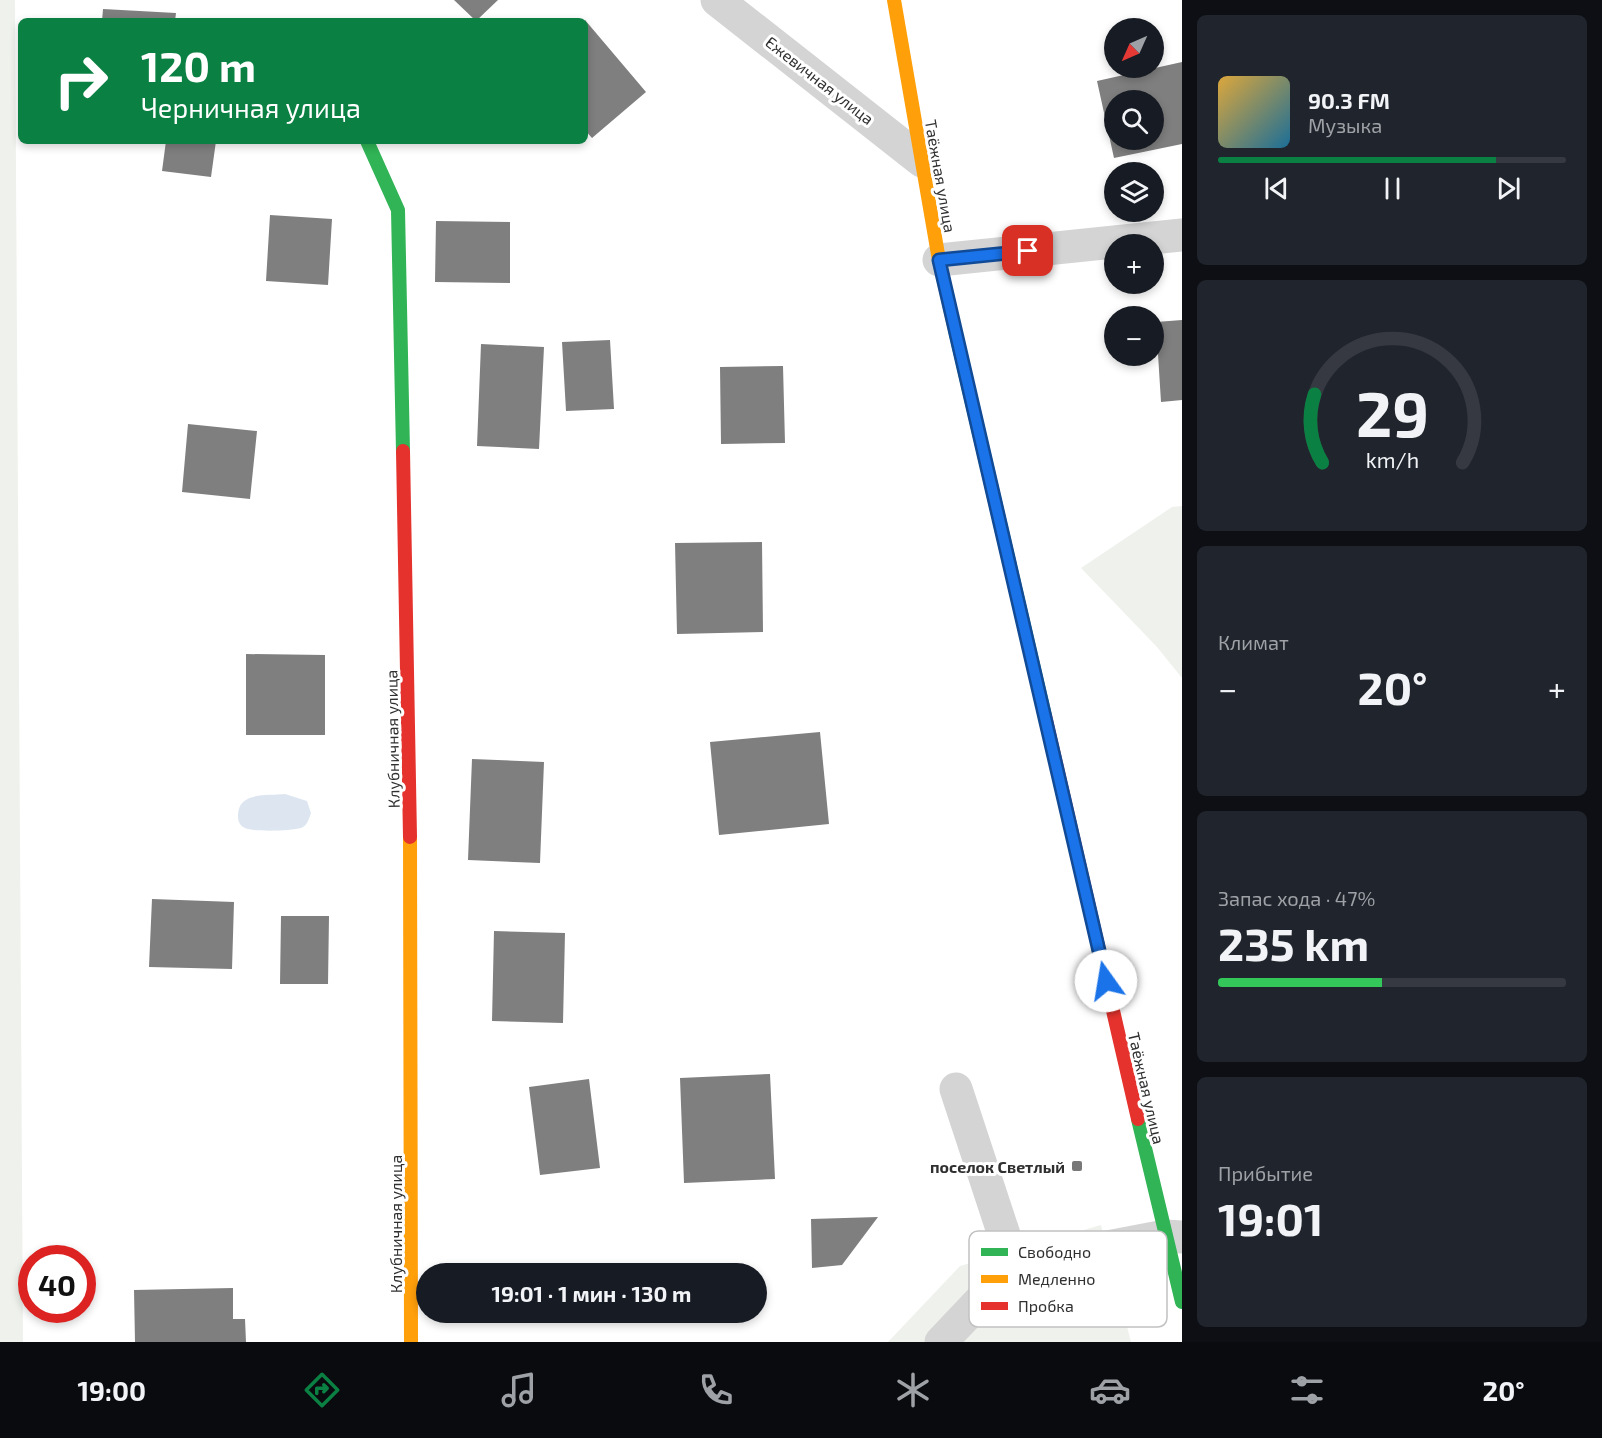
<!DOCTYPE html>
<html lang="ru">
<head>
<meta charset="utf-8">
<style>
	:root { --surface:#171b24; --page:#20242c; --text:#f1f3f6; --muted:#9ea1a6; --line:#363941; --accent:#0b8043 }
	body { margin:0; font-family:"Exo 2",sans-serif; background:var(--page); color:var(--text); height:100vh; display:flex; flex-direction:column; font-size:22px; white-space:nowrap }
	* { box-sizing:border-box; margin:0 }
	p { font-size:20px; color:var(--muted) }
	.icon { flex:none; width:33px; height:33px; fill:none; stroke:currentColor; stroke-width:2; stroke-linecap:round; stroke-linejoin:round }
	.map { position:relative; flex:1; overflow:hidden }
	.details { display:flex; flex-direction:column; gap:15px; padding:15px; background:#0d0f14; width:420px }
	.details>* { flex:none }
	.top-card { position:absolute; left:18px; top:18px; width:570px; height:126px; border-radius:9px; box-shadow:0 3px 9px #0003; background:#0b8043; color:#fff; overflow:hidden }
	.needle { width:39px; rotate:225deg }
	.buttons { position:absolute; left:1104px; top:18px; display:grid; gap:12px }
	.buttons a { display:grid; place-items:center; width:60px; height:60px; border-radius:50%; background:var(--surface); box-shadow:0 3px 9px #0003; font-size:30px }
	.speed { position:absolute; left:18px; top:1245px; display:flex; gap:12px; font-size:30px; font-weight:700; text-align:center }
	.speed>* { display:grid; place-content:center; width:78px; height:78px; border-radius:50%; background:var(--surface); box-shadow:0 3px 9px #0003; line-height:1 }
	.speed .limit { border:9px solid #d22; background:#fff; color:#111 }
	.pin { position:absolute; display:grid; place-items:center; width:51px; height:51px; color:#fff; margin:-26px; border-radius:12px; box-shadow:0 3px 9px #0006 }
	.me { position:absolute; width:66px; margin:-33px; rotate:347deg; stroke-linejoin:round; filter:drop-shadow(0 0 4px #0008) }
	.turn { display:flex; align-items:center; gap:21px; height:126px; padding:0 24px; font-size:27px }
	.turn .icon { width:78px; height:78px; stroke-width:2.5 }
	.turn b { display:block; font-size:42px; line-height:51px }
	.big { font-size:45px; font-weight:700; line-height:1.1 }
	.details .tile { flex:1; display:flex; flex-direction:column; justify-content:center; gap:9px; min-width:0; padding:0 21px; border-radius:9px; background:var(--page) }
	.details .dial { align-items:center; gap:0 }
	.dial svg { height:156px; overflow:visible; fill:none; stroke:var(--line); stroke-width:7; stroke-linecap:round; text-anchor:middle }
	.dial text { fill:var(--text); stroke:none }
	.song { display:flex; align-items:center; gap:18px }
	.cover { width:72px; height:72px; border-radius:9px; background:linear-gradient(135deg,hsl(40 70% 55%),hsl(200 70% 35%)) }
	.played { height:6px; border-radius:3px; background:linear-gradient(90deg,var(--accent) 80%,var(--line) 80%) }
	.keys { display:flex; justify-content:space-around; direction:ltr }
	.heat { display:flex; justify-content:space-between; align-items:center; font-size:33px; direction:ltr }
	.charge { height:9px; border-radius:4px; background:linear-gradient(90deg,#34c759 47%,var(--line) 0) }
	.trip { position:absolute; left:416px; top:1263px; width:351px; height:60px; border-radius:30px; background:var(--surface); box-shadow:0 3px 9px #0003; font-weight:700; line-height:60px; text-align:center }
	.tabs { display:flex; height:96px; justify-content:space-around; align-items:center; background:#090b0e; color:var(--muted) }
	.tabs .icon { width:42px; height:42px }
	.tabs .selected { color:var(--accent) }
	.tabs b { font-size:27px; color:var(--text) }
	main { display:flex; flex:1; min-height:0 }
	.map>svg:first-child { display:block }
	.green { fill:#eff2ec }
	.water { fill:#dde6f0 }
	.building { fill:#7f7f7f; fill-rule:evenodd }
	.lines { fill:none; stroke-linecap:round; stroke-linejoin:round }
	.street { stroke:#d4d4d4; stroke-width:33 }
	.fast { stroke:#30b455; stroke-width:14 }
	.slow { stroke:#ff9f0a; stroke-width:14 }
	.jam { stroke:#e5322d; stroke-width:14 }
	.route-casing { stroke:#114b97; stroke-width:15 }
	.route { stroke:#1a73e8; stroke-width:10 }
	.poi-dot { fill:#787878; stroke:#fff; stroke-width:2 }
	.labels { text-anchor:middle; dominant-baseline:central; stroke-width:6; stroke-linejoin:round; paint-order:stroke }
	.street-label { font-size:16px; fill:#303030; stroke:#fff }
	.poi-label { font-size:16px; font-weight:bold; fill:#303030; stroke:#fff; text-anchor:end }
	.key { fill:#fff; stroke:#c1c1c1; stroke-width:1.5 }
	.key-label { font-size:16px; fill:#303030 }
</style>
</head>
<body>
<main>
<div class="map">
<svg width="1182" height="1342" viewBox="0 0 1182 1342">
	<rect width="100%" height="100%" fill="#fff"/>
	<path class="green" d="M0,0H15L23,1342H0Z
		M1182,506V678L1157,647L1081,568L1172,507Z
		M1101,1225L1131,1342H888L960,1266Z"/>
	<path class="water" d="M285,794L307,801L311,813C309,819 307,826 301,828C291,831 252,832 245,828C240,826 238,821 238,817C237,791 267,796 285,794Z"/>
	<path class="building" d="M454,0H498L476,21Z
		M103,9L176,13L175,21H102Z
		M585,20L646,92L592,138L585,130Z
		M1182,62V144L1114,158L1097,81ZM1114,100H1154V140H1114Z
		M166,141H216L211,177L162,171Z
		M270,215L332,219L328,285L266,281Z
		M436,221L510,222V283L435,282Z
		M1182,320V400L1161,402L1156,322Z
		M610,340L614,409L566,411L562,342Z
		M481,344L544,347L539,449L477,446Z
		M783,366L785,443L721,444L720,367Z
		M188,424L257,431L250,499L182,492Z
		M762,542L763,632L677,634L675,543Z
		M246,654L325,655V735H246Z
		M820,732L829,824L719,835L710,742Z
		M472,759L544,762L540,863L468,860Z
		M152,899L234,902L232,969L149,967Z
		M281,916H329L328,984H280Z
		M494,931L565,933L563,1023L492,1021Z
		M770,1074L775,1179L684,1183L680,1078Z
		M589,1079L600,1168L540,1175L529,1087Z
		M878,1217L842,1265L812,1268L811,1219Z
		M233,1288V1319H245L246,1342H135L134,1290Z"/>
	<g class="lines">
		<path class="street" d="M717,0L922,161
			M939,260L1182,235
			M956,1089L1014,1265
			M941,1342L1014,1265L1165,1236L1182,1237"/>
		<path class="fast" d="M367,141L398,210L403,451
			M955,330L1045,716
			M1138,1119L1182,1302"/>
		<path class="slow" d="M894,0L939,260L955,330
			M410,837L411,1342"/>
		<path class="jam" d="M403,451L410,837
			M1045,716L1138,1119"/>
	</g>
	<g class="lines">
		<defs>
			<path id="route" d="M1028,251L939,260L1106,981"/>
		</defs>
		<use href="#route" class="route-casing"/>
		<use href="#route" class="route"/>
	</g>
	<rect class="poi-dot" x="1071" y="1160" width="12" height="12" rx="3"/>
	<g class="labels">
		<g class="street-label">
			<text transform="translate(820 80) rotate(38)">Ежевичная улица</text>
			<text transform="translate(941 176) rotate(80)">Таёжная улица</text>
			<text transform="translate(392 739) rotate(-91)">Клубничная улица</text>
			<text transform="translate(1147 1088) rotate(77)">Таёжная улица</text>
			<text transform="translate(395 1224) rotate(-90)">Клубничная улица</text>
		</g>
		<g class="poi-label">
			<text x="1065" y="1166">поселок Светлый</text>
		</g>
	</g>
	<rect x="969" y="1231" width="198" height="96" rx="9" class="key"/>
	<rect x="981" y="1248" width="27" height="8" fill="#30b455"/>
	<rect x="981" y="1275" width="27" height="8" fill="#ff9f0a"/>
	<rect x="981" y="1302" width="27" height="8" fill="#e5322d"/>
	<g class="key-label">
		<text x="1018" y="1258">Свободно</text>
		<text x="1018" y="1285">Медленно</text>
		<text x="1018" y="1312">Пробка</text>
	</g>
</svg>
<div class="buttons">
<a><svg class="needle" viewBox="-14 -14 28 28"><path d="M0-13l5 13h-10z" fill="#e53935"/><path d="M0 13l5-13h-10z" fill="#9ea1a6"/></svg></a>
<a><svg class="icon" aria-label="search" viewBox="0 0 24 24"><circle cx="10" cy="10" r="6"/><path d="M15 15l6 6"/></svg></a>
<a><svg class="icon" aria-label="layers" viewBox="0 0 24 24"><path d="M12 4l9 5-9 5-9-5zM3 14l9 5 9-5"/></svg></a>
<a>+</a>
<a>−</a>
</div>
<div class="speed"><div class="limit">40</div></div>
<div class="pin" style="left:1028px;top:251px;background:#d93025"><svg class="icon" aria-label="arrive" viewBox="0 0 24 24"><path d="M6 21V4h12l-3 4 3 4H6"/></svg></div>
<svg class="me" style="left:1106px;top:981px" viewBox="-20 -20 40 40"><circle r="19" fill="#fff"/><path d="M0-13L10 11 0 6-10 11z" fill="#1a73e8"/></svg>
<div class="trip">19:01 · 1 мин · 130 m</div>
<div class="top-card">
<div class="turn"><svg class="icon" aria-label="right" viewBox="0 0 24 24"><path d="M7 20v-9h11M14 6l5 5-5 5"/></svg><div><b>120 m</b>Черничная улица</div></div>
</div>
</div>
<section class="details">
<div class="tile">
<div class="song"><i class="cover"></i><div><b>90.3 FM</b><p>Музыка</p></div></div>
<div class="played"></div>
<div class="keys"><svg class="icon" aria-label="previous" viewBox="0 0 24 24"><path d="M18 5L8 12l10 7zM5 5v14"/></svg><svg class="icon" aria-label="pause" viewBox="0 0 24 24"><path d="M8 5v14M16 5v14"/></svg><svg class="icon" aria-label="next" viewBox="0 0 24 24"><path d="M6 5l10 7-10 7zM19 5v14"/></svg></div>
</div>
<div class="tile dial"><svg viewBox="0 0 100 80">
<path d="M14 69A42 42 0 1 1 86 69"/>
<path d="M14 69A42 42 0 0 1 10 34" stroke="#0b8043"/>
<text x="50" y="56" font-size="32" font-weight="700">29</text>
<text x="50" y="72" font-size="11">km/h</text>
</svg></div>
<div class="tile"><p>Климат</p>
<div class="heat"><a>−</a><b class="big">20°</b><a>+</a></div>
</div>
<div class="tile"><p>Запас хода · 47%</p><b class="big">235 km</b><div class="charge"></div></div>
<div class="tile"><p>Прибытие</p><b class="big">19:01</b></div>
</section>
</main>
<nav class="tabs">
<b>19:00</b>
<svg class="icon selected" aria-label="directions" viewBox="0 0 24 24"><path d="M12 3l9 9-9 9-9-9zM9 14v-3h6M13 9l2 2-2 2"/></svg>
<svg class="icon" aria-label="music" viewBox="0 0 24 24"><path d="M9 18V5l10-2v13"/><circle cx="6" cy="18" r="3"/><circle cx="16" cy="16" r="3"/></svg>
<svg class="icon" aria-label="phone" viewBox="0 0 24 24"><path d="M5 4h4l2 5-3 2q2 4 5 5l2-3 5 2v4C11 20 4 13 5 4z"/></svg>
<svg class="icon" aria-label="climate" viewBox="0 0 24 24"><path d="M12 3v18M4 7l16 10M4 17L20 7"/></svg>
<svg class="icon" aria-label="car" viewBox="0 0 24 24"><path d="M5 17H2v-5l4-1 3-4h7l3 4 3 1v5h-3M9 17h6M6 11h13"/><circle cx="7" cy="17" r="2"/><circle cx="17" cy="17" r="2"/></svg>
<svg class="icon" aria-label="filters" viewBox="0 0 24 24"><path d="M4 7h16M4 17h16"/><circle cx="9" cy="7" r="2"/><circle cx="15" cy="17" r="2"/></svg>
<b>20°</b>
</nav>
</body>
</html>
